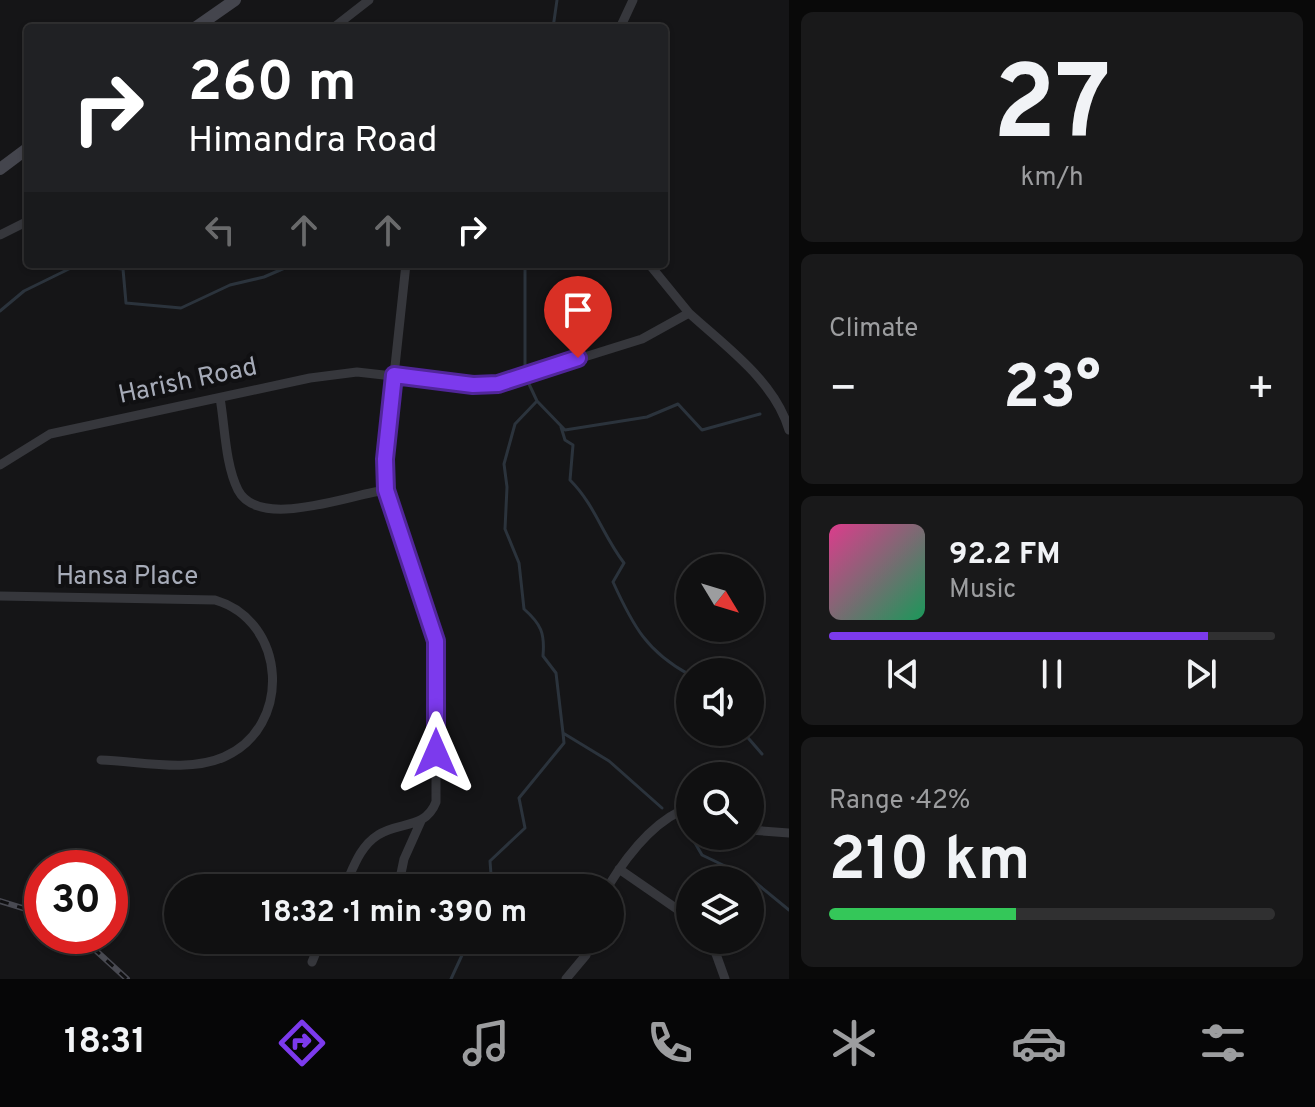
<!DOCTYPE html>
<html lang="en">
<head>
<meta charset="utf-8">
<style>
	:root { --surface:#101011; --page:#19191a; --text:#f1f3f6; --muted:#9c9d9f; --line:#303031; --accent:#7c3aed }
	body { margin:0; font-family:Overpass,sans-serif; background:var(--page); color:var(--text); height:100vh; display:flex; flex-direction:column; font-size:30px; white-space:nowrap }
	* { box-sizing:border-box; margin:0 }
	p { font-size:26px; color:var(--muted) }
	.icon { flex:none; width:44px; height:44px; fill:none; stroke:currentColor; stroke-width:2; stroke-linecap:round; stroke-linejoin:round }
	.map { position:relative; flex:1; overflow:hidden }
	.panel { display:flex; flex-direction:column; gap:12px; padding:12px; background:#090909; width:526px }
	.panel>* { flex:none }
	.guide { position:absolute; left:24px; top:24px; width:644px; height:244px; border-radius:8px; box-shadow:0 2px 6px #0004,0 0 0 2px var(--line); background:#202124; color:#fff; overflow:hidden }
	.needle { width:52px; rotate:128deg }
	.controls { position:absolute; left:676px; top:554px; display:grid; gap:16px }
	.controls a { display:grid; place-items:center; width:88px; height:88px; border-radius:50%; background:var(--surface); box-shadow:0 2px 6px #0004,0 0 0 2px var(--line); font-size:40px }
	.speed { position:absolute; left:24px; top:850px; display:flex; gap:16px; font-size:40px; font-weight:700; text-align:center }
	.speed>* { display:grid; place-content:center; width:104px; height:104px; border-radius:50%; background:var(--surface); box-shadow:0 2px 6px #0004,0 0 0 2px var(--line); line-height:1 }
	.speed .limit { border:12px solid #d22; background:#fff; color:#111 }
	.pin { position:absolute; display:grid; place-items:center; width:68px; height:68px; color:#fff; margin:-82px -34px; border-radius:50% 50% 50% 0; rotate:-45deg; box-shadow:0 0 8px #0007 }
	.pin .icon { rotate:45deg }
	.me { position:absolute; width:88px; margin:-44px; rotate:0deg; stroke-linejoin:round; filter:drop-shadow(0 0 6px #0008) }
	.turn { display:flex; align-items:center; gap:28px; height:168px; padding:0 32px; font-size:36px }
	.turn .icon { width:104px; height:104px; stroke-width:2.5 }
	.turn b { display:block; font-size:56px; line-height:68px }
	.lanes { display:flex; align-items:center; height:76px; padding:0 32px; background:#0003; justify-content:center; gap:40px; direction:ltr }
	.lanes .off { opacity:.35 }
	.big { font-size:60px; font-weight:700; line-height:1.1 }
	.panel .card { flex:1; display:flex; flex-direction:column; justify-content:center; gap:12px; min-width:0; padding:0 28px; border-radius:12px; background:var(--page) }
	.panel .dial { align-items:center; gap:0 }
	.dial b { font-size:104px; line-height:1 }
	.song { display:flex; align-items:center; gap:24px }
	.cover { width:96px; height:96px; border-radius:12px; background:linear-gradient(135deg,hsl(330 70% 55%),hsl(150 70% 35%)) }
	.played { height:8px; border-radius:4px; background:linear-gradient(90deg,var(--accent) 85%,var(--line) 85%) }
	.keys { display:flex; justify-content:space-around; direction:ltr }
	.heat { display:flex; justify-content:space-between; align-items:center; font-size:44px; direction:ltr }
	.charge { height:12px; border-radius:6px; background:linear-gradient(90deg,#34c759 42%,var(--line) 0) }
	.trip { position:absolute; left:164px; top:874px; width:460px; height:80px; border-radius:40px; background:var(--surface); box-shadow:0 2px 6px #0004,0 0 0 2px var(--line); font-weight:700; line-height:80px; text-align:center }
	.tabs { display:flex; height:128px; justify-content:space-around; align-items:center; background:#060607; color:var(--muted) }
	.tabs .icon { width:56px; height:56px }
	.tabs .on { color:var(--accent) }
	.tabs b { font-size:36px; color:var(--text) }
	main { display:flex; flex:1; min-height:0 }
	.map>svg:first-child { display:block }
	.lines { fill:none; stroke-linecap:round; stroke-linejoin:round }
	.stream { stroke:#2b333c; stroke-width:3 }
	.street { stroke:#36373c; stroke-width:9 }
	.secondary { stroke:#44454d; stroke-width:12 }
	.rail-casing { stroke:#494a52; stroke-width:6 }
	.rail { stroke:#101012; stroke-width:3; stroke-dasharray:9; stroke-linecap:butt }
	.route-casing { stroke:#51269a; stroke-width:20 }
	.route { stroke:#7c3aed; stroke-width:14 }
	.labels { text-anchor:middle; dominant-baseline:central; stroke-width:8; stroke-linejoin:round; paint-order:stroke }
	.street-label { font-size:26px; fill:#a6abb8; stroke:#101012 }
</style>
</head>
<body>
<main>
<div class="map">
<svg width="789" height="979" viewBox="0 0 789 979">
	<rect width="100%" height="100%" fill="#151517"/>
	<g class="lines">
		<path class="stream" d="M553,28L557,0
			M0,311L24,291L77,265L123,269L126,303L181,308L230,285L264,277L294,264
			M525,366V264
			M529,384L537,401L515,424L504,464L507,487L505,529L519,563L524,609C541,624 545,633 543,656L556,673L563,733L609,761L662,808
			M537,401L565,430L647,417L678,404L702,430L760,414
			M561,427L565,440L573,445L570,480C595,505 602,534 624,563L613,582C633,626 647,652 690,675
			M743,732L762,754
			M684,825L690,835
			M691,836L702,855L750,878L789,910
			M492,888L490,861L525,828L519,798L564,743L563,733
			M451,979L469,940"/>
		<path class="street" d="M333,28L369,0
			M620,28L633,0
			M0,235L28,221
			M649,264L689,313
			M220,398C225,426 225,464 238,490C259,531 351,494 386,490
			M0,465L50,434L310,378L357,372L473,385L498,384L642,339L689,313C725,346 775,381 789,430
			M0,596L215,600C287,621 293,727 224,757C188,773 139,761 101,760
			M750,830L789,833
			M619,869L690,918
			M344,888C353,869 359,847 378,835C399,821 425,830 436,802V641L392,510L386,490L385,459L406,264
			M398,888L404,859L421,821
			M607,888C626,857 654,819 690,807
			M711,940L725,979
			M380,948L383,940
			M312,962L321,940
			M566,979L586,955L591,940"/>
		<path class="secondary" d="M195,28L235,0
			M0,169L28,148"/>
		<defs>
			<path id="rail" d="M0,901L42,914
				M80,936L127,979"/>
		</defs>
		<use href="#rail" class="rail-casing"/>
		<use href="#rail" class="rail"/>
	</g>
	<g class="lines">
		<defs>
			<path id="route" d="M436,753V641L386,490L385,459L394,375L473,385L498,384L578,358"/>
		</defs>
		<use href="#route" class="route-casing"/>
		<use href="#route" class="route"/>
	</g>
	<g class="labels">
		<g class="street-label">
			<text transform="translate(188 382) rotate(-12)">Harish Road</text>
			<text x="127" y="577">Hansa Place</text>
		</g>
	</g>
</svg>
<div class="controls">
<a><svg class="needle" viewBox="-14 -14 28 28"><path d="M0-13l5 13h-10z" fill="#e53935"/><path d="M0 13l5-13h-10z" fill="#9c9d9f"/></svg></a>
<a><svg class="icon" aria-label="sound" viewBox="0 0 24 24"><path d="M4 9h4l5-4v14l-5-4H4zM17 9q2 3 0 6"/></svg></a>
<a><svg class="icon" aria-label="search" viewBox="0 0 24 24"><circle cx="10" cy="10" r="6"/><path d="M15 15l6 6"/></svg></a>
<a><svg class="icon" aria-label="layers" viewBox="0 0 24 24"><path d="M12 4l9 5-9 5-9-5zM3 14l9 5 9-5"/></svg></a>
</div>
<div class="speed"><div class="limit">30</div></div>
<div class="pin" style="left:578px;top:358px;background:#d93025"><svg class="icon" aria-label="arrive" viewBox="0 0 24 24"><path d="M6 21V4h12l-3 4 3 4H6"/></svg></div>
<svg class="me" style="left:436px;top:753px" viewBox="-20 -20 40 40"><path d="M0-17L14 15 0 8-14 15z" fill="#7c3aed" stroke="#fff" stroke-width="4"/></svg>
<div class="trip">18:32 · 1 min · 390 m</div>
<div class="guide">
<div class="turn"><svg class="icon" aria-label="right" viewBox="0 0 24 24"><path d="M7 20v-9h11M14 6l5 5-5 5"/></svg><div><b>260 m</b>Himandra Road</div></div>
<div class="lanes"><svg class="icon off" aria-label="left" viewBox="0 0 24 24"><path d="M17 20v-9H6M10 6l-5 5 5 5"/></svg><svg class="icon off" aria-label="ahead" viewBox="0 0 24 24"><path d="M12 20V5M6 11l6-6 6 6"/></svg><svg class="icon off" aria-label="ahead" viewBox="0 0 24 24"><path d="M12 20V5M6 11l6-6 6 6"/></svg><svg class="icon" aria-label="right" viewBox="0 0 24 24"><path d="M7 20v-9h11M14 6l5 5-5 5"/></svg></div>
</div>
</div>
<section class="panel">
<div class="card dial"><b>27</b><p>km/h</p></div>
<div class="card"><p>Climate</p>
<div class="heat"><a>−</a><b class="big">23°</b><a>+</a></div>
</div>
<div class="card">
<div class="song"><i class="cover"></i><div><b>92.2 FM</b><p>Music</p></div></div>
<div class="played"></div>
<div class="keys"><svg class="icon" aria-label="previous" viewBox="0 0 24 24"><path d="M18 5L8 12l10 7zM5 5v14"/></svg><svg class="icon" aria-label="pause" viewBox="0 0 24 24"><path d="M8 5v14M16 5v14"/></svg><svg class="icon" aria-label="next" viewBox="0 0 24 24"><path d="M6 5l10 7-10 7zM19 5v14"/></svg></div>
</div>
<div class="card"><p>Range · 42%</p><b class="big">210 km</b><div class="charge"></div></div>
</section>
</main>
<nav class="tabs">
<b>18:31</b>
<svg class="icon on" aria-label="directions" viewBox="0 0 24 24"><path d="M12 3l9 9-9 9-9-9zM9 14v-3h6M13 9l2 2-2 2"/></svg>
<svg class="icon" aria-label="music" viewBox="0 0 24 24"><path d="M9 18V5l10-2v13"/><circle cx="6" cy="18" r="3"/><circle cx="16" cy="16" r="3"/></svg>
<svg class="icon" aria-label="phone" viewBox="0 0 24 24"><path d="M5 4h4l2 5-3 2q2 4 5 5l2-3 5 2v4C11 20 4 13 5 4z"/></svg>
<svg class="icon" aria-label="climate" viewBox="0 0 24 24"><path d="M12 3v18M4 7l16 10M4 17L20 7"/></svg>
<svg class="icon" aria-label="car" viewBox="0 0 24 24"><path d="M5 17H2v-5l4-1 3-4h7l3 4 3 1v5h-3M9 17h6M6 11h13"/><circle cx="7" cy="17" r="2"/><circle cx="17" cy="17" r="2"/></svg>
<svg class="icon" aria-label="filters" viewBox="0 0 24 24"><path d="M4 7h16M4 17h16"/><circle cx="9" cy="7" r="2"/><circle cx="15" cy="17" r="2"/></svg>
</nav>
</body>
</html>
